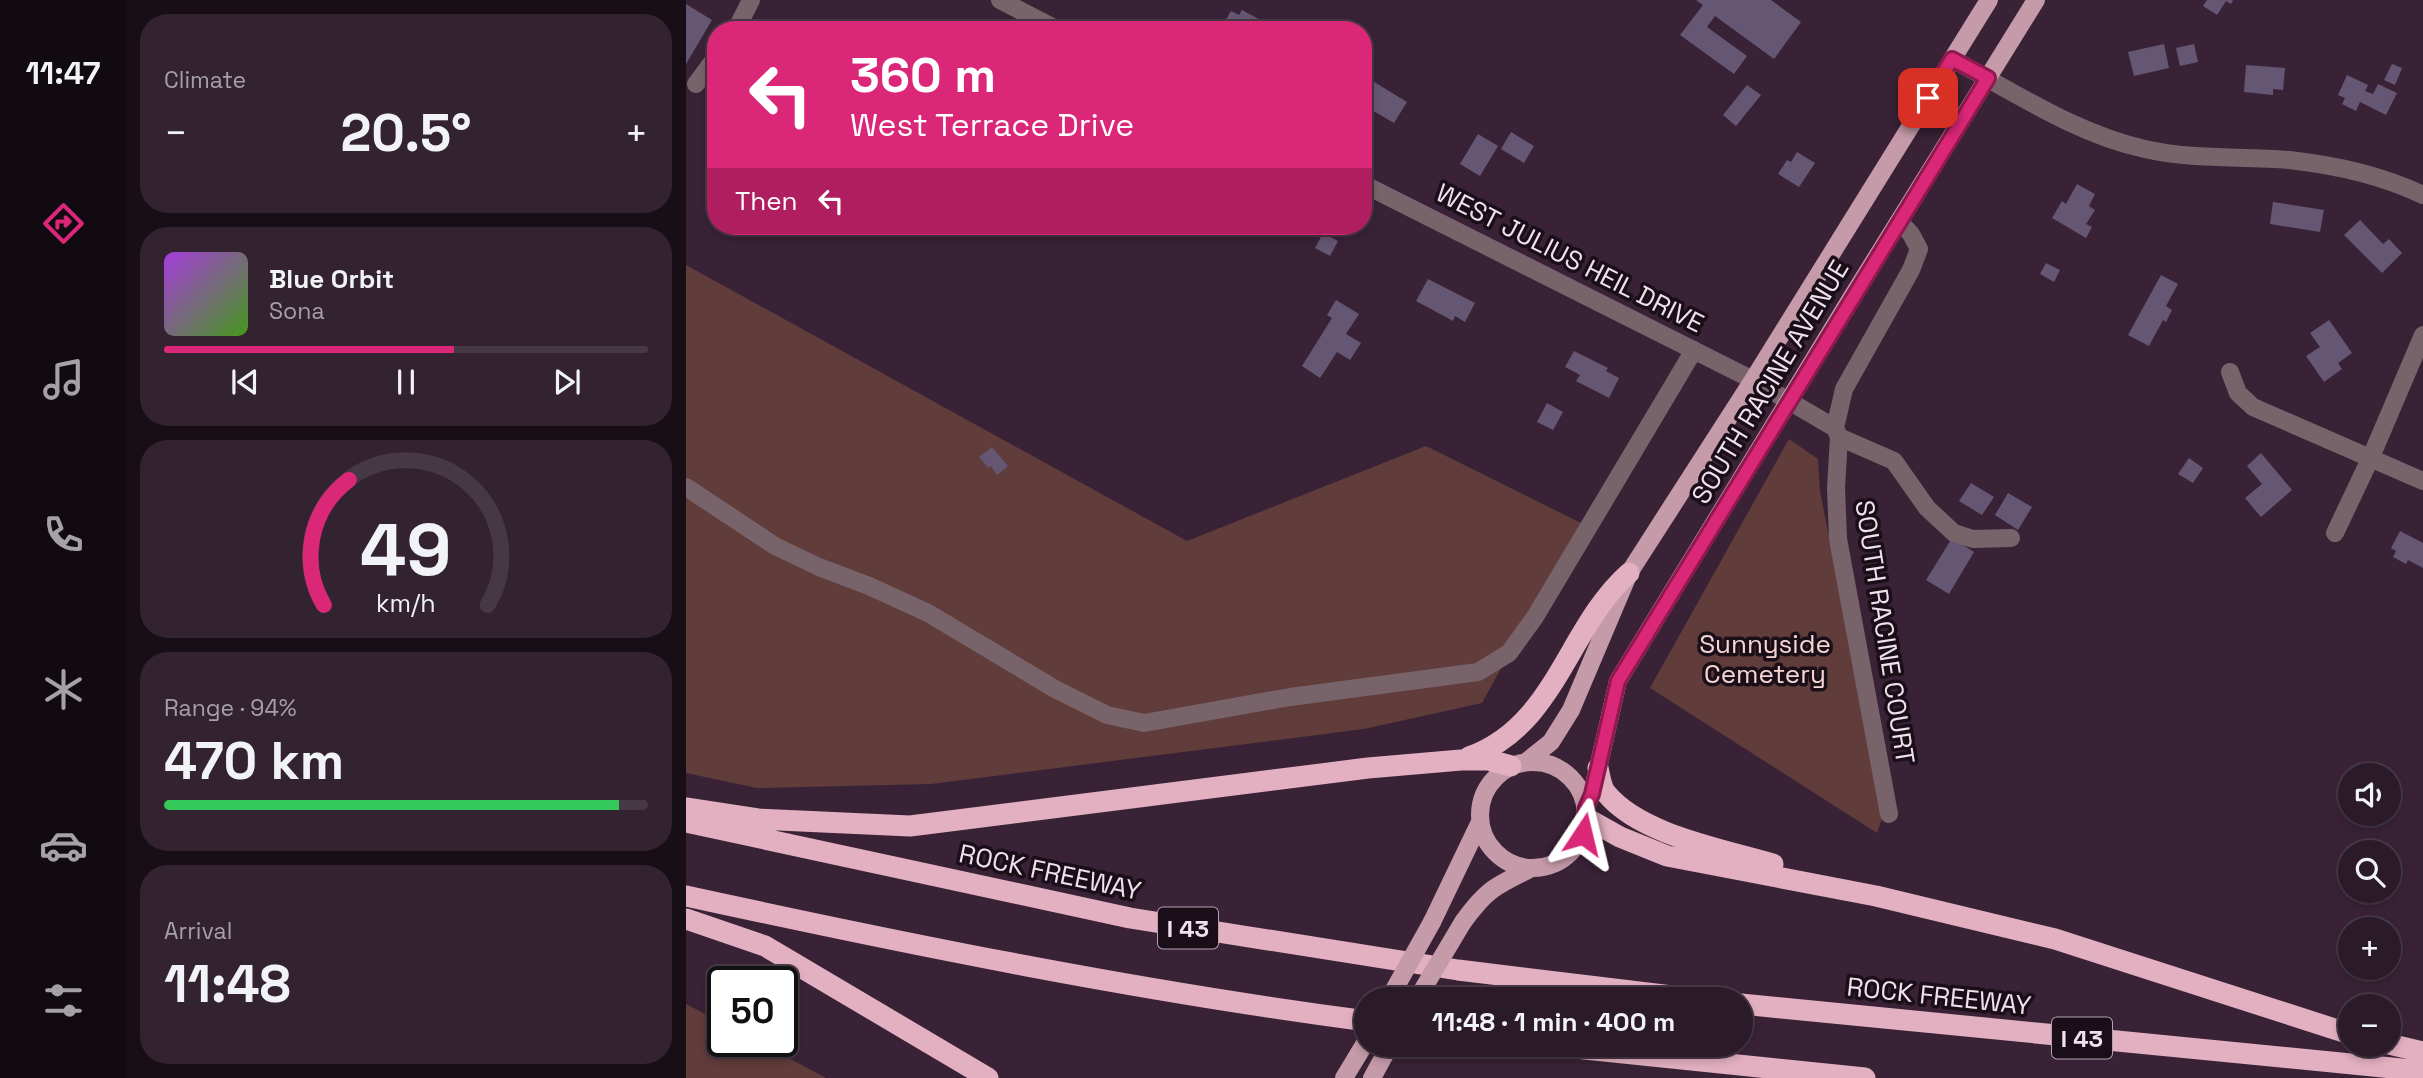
<!DOCTYPE html>
<html lang="en">
<head>
<meta charset="utf-8">
<style>
	:root { --surface:#2b1a28; --page:#332330; --text:#f1f3f6; --muted:#a6a1a8; --line:#473845; --accent:#db2777 }
	body { margin:0; font-family:"Space Grotesk",sans-serif; background:var(--page); color:var(--text); height:100vh; display:flex; flex-direction:column; font-size:26px; white-space:nowrap }
	* { box-sizing:border-box; margin:0 }
	p { font-size:23px; color:var(--muted) }
	.icon { flex:none; width:38px; height:38px; fill:none; stroke:currentColor; stroke-width:2; stroke-linecap:round; stroke-linejoin:round }
	.map { position:relative; flex:1; overflow:hidden }
	.side { display:flex; flex-direction:column; gap:14px; padding:14px; background:#180e16; width:560px }
	.side>* { flex:none }
	.guide { position:absolute; left:21px; top:21px; width:665px; height:214px; border-radius:28px; box-shadow:0 4px 10px #0003,0 0 0 2px var(--line); background:#db2777; color:#fff; overflow:hidden }
	.tools { position:absolute; left:1652px; top:763px; display:grid; gap:14px }
	.tools a { display:grid; place-items:center; width:63px; height:63px; border-radius:50%; background:var(--surface); box-shadow:0 4px 10px #0003,0 0 0 2px var(--line); font-size:35px }
	.speed { position:absolute; left:21px; top:966px; display:flex; gap:14px; font-size:35px; font-weight:700; text-align:center }
	.speed>* { display:grid; place-content:center; width:91px; height:91px; border-radius:50%; background:var(--surface); box-shadow:0 4px 10px #0003,0 0 0 2px var(--line); line-height:1 }
	.speed .limit { border:4px solid #111; border-radius:10px; background:#fff; color:#111 }
	.pin { position:absolute; display:grid; place-items:center; width:60px; height:60px; color:#fff; margin:-30px; border-radius:14px; box-shadow:0 4px 10px #0006 }
	.me { position:absolute; width:77px; margin:-38px; rotate:10deg; stroke-linejoin:round; filter:drop-shadow(0 0 5px #0008) }
	.turn { display:flex; align-items:center; gap:24px; height:147px; padding:0 28px; font-size:32px }
	.turn .icon { width:91px; height:91px; stroke-width:2.5 }
	.turn b { display:block; font-size:49px; line-height:60px }
	.then { display:flex; align-items:center; height:66px; padding:0 28px; background:#0003; gap:14px; font-size:26px }
	.big { font-size:52px; font-weight:700; line-height:1.1 }
	.side .widget { flex:1; display:flex; flex-direction:column; justify-content:center; gap:10px; min-width:0; padding:0 24px; border-radius:28px; background:var(--page) }
	.side .dial { align-items:center; gap:0 }
	.dial svg { height:182px; overflow:visible; fill:none; stroke:var(--line); stroke-width:7; stroke-linecap:round; text-anchor:middle }
	.dial text { fill:var(--text); stroke:none }
	.song { display:flex; align-items:center; gap:21px }
	.cover { width:84px; height:84px; border-radius:10px; background:linear-gradient(135deg,hsl(280 70% 55%),hsl(100 70% 35%)) }
	.played { height:7px; border-radius:4px; background:linear-gradient(90deg,var(--accent) 60%,var(--line) 60%) }
	.keys { display:flex; justify-content:space-around; direction:ltr }
	.heat { display:flex; justify-content:space-between; align-items:center; font-size:38px; direction:ltr }
	.charge { height:10px; border-radius:5px; background:linear-gradient(90deg,#34c759 94%,var(--line) 0) }
	.trip { position:absolute; left:668px; top:987px; width:399px; height:70px; border-radius:35px; background:var(--surface); box-shadow:0 4px 10px #0003,0 0 0 2px var(--line); font-weight:700; line-height:70px; text-align:center }
	main { display:flex; flex:1; min-height:0 }
	.tab-bar { display:flex; flex-direction:column; width:126px; justify-content:space-around; align-items:center; background:#110a10; color:var(--muted) }
	.tab-bar .icon { width:49px; height:49px }
	.tab-bar .active { color:var(--accent) }
	.tab-bar b { font-size:32px; color:var(--text) }
	.map>svg:first-child { display:block }
	.green { fill:#603c3b }
	.building { fill:#655774 }
	.lines { fill:none; stroke-linecap:round; stroke-linejoin:round }
	.minor { stroke:#78636a; stroke-width:18 }
	.major { stroke:#c59aa9; stroke-width:18 }
	.highway { stroke:#e3b0c1; stroke-width:21 }
	.major-bridge { stroke:#c59aa9; stroke-width:18 }
	.route-casing { stroke:#8e194d; stroke-width:18 }
	.route { stroke:#db2777; stroke-width:12 }
	.labels { text-anchor:middle; dominant-baseline:central; stroke-width:7; stroke-linejoin:round; paint-order:stroke }
	.shield { fill:#1a0f18; stroke:#b0a2ae; stroke-width:2 }
	.shield-label { font-size:24px; font-weight:bold; fill:#f1e1ee }
	.street-label { font-size:26px; fill:#f1e1ee; stroke:#1a0f18 }
	.park-label { font-size:26px; fill:#f7d5d4; stroke:#1a0f18 }
</style>
</head>
<body>
<main>
<nav class="tab-bar">
<b>11:47</b>
<svg class="icon active" aria-label="directions" viewBox="0 0 24 24"><path d="M12 3l9 9-9 9-9-9zM9 14v-3h6M13 9l2 2-2 2"/></svg>
<svg class="icon" aria-label="music" viewBox="0 0 24 24"><path d="M9 18V5l10-2v13"/><circle cx="6" cy="18" r="3"/><circle cx="16" cy="16" r="3"/></svg>
<svg class="icon" aria-label="phone" viewBox="0 0 24 24"><path d="M5 4h4l2 5-3 2q2 4 5 5l2-3 5 2v4C11 20 4 13 5 4z"/></svg>
<svg class="icon" aria-label="climate" viewBox="0 0 24 24"><path d="M12 3v18M4 7l16 10M4 17L20 7"/></svg>
<svg class="icon" aria-label="car" viewBox="0 0 24 24"><path d="M5 17H2v-5l4-1 3-4h7l3 4 3 1v5h-3M9 17h6M6 11h13"/><circle cx="7" cy="17" r="2"/><circle cx="17" cy="17" r="2"/></svg>
<svg class="icon" aria-label="filters" viewBox="0 0 24 24"><path d="M4 7h16M4 17h16"/><circle cx="9" cy="7" r="2"/><circle cx="15" cy="17" r="2"/></svg>
</nav>
<section class="side">
<div class="widget"><p>Climate</p>
<div class="heat"><a>−</a><b class="big">20.5°</b><a>+</a></div>
</div>
<div class="widget">
<div class="song"><i class="cover"></i><div><b>Blue Orbit</b><p>Sona</p></div></div>
<div class="played"></div>
<div class="keys"><svg class="icon" aria-label="previous" viewBox="0 0 24 24"><path d="M18 5L8 12l10 7zM5 5v14"/></svg><svg class="icon" aria-label="pause" viewBox="0 0 24 24"><path d="M8 5v14M16 5v14"/></svg><svg class="icon" aria-label="next" viewBox="0 0 24 24"><path d="M6 5l10 7-10 7zM19 5v14"/></svg></div>
</div>
<div class="widget dial"><svg viewBox="0 0 100 80">
<path d="M14 69A42 42 0 1 1 86 69"/>
<path d="M14 69A42 42 0 0 1 25 14" stroke="#db2777"/>
<text x="50" y="56" font-size="32" font-weight="700">49</text>
<text x="50" y="72" font-size="11">km/h</text>
</svg></div>
<div class="widget"><p>Range · 94%</p><b class="big">470 km</b><div class="charge"></div></div>
<div class="widget"><p>Arrival</p><b class="big">11:48</b></div>
</section>
<div class="map">
<svg width="1737" height="1078" viewBox="0 0 1737 1078">
	<rect width="100%" height="100%" fill="#392236"/>
	<path class="green" d="M0,265L501,541L740,446L895,523L796,703L678,729L245,784L71,788L0,773Z
		M1103,439L1132,459L1134,491L1197,815L1191,833L964,688Z
		M0,1004L37,1023V1041H71L140,1078H0Z"/>
	<path class="building" d="M1010,0H1085L1115,22L1088,59L1029,16L1021,27L1061,56L1048,74L994,35L1017,5Z
		M1521,0H1547L1545,4L1540,1L1531,15L1517,6Z
		M0,4L26,20L0,64Z
		M556,10L580,23L576,30H534L545,11L553,15Z
		M1478,44L1483,68L1448,76L1442,52Z
		M1508,44L1512,62L1494,66L1490,48Z
		M1706,64L1716,68L1709,85L1698,80Z
		M1560,65L1599,68L1597,90L1587,89V95L1558,92Z
		M1661,75L1682,85L1679,91L1687,94L1692,84L1711,93L1700,115L1674,102L1670,111L1656,104L1659,98L1652,95Z
		M680,77L721,102L708,123L677,105V82Z
		M1061,85L1075,95L1050,126L1037,115Z
		M825,132L848,146L838,163L815,149Z
		M792,134L812,146L794,176L774,164Z
		M1111,152L1129,163L1113,187L1092,174L1101,160L1105,162Z
		M1391,184L1409,194L1403,206L1409,210L1400,224L1406,227L1400,238L1366,218L1376,201L1380,204Z
		M1587,202L1638,210L1634,232L1584,224Z
		M1674,220L1697,244L1703,239L1716,253L1696,273L1658,235Z
		M598,226H636L630,237L615,228L612,233Z
		M637,233L652,241L644,256L629,248Z
		M1360,263L1374,270L1368,282L1354,274Z
		M1475,275L1492,284L1480,306L1486,310L1480,322L1477,320L1463,346L1442,335Z
		M742,279L789,303L779,322L769,316L767,321L730,301Z
		M650,300L673,314L660,334L675,343L664,360L651,352L634,378L616,366L646,318L641,315Z
		M1643,320L1666,353L1652,363L1656,369L1638,382L1620,356L1634,347L1624,333Z
		M888,351L922,368L920,371L933,378L923,398L890,381L894,375L879,367Z
		M861,403L877,412L867,430L851,422Z
		M306,447L322,466L311,475L305,466L302,468L293,457Z
		M1575,453L1606,490L1575,517L1559,498L1576,484L1561,466Z
		M1503,458L1517,468L1507,483L1492,474Z
		M1285,483L1308,497L1296,515L1273,501Z
		M1322,493L1346,507L1332,530L1309,515Z
		M1714,531L1737,543V568L1722,560L1720,564L1707,557L1710,551L1705,548Z
		M1266,538L1288,552L1263,594L1240,580Z"/>
	<g class="lines">
		<path class="minor" d="M314,0L372,30
			M50,30L65,0
			M1266,59C1328,92 1390,134 1459,149C1506,160 1555,156 1603,160C1649,165 1695,175 1737,195
			M10,84L30,57
			M677,184L1067,380L1149,428L1153,437L1150,488L1152,539L1203,814
			M1544,372L1552,393L1567,407L1737,481
			M1149,428L1158,389L1225,270L1233,249L1225,234L1213,221
			M1153,437L1208,461L1241,508L1268,533L1287,539L1325,538
			M0,487L89,546L133,567L183,586L242,613L369,689L421,715L458,723L604,697L792,672L823,653L849,617L1008,350
			M1649,533L1685,457L1737,335"/>
		<path class="major" d="M794 815a53 53 0 1 1 106 0a53 53 0 1 1-106 0Z
			M840,762L865,742L885,710L943,573L1067,380L1303,0
			M900,808L906,794L932,681L1164,300L1350,0
			M746,922L794,822
			M777,922C800,890 809,886 844,869
			M658,1078L681,1040
			M686,1078L704,1045"/>
		<path class="highway" d="M783,757C870,726 881,628 943,573
			M912,768C914,776 915,787 920,793C954,835 1037,849 1087,864
			M0,808L72,819L224,826L682,768L775,760H803L825,766
			M900,818L934,837L981,856L1190,896L1369,939L1664,1034
			M0,822L444,918L772,970L1011,999
			M0,896C225,945 452,991 681,1021
			M0,919L79,946L302,1078
			M1055,1004L1737,1071
			M1703,1044L1737,1052
			M860,1045L1179,1078"/>
		<path class="major-bridge" d="M703,999L746,922
			M731,999L777,922"/>
	</g>
	<g class="lines">
		<defs>
			<path id="route" d="M897,834L900,808L906,794L932,681L1302,78L1266,59L1242,98"/>
		</defs>
		<use href="#route" class="route-casing"/>
		<use href="#route" class="route"/>
	</g>
	<g class="labels">
		<g class="shield">
			<rect x="472" y="907.5" width="60" height="41" rx="5"/>
			<rect x="1366" y="1017.5" width="60" height="41" rx="5"/>
		</g>
		<g class="shield-label">
			<text x="502" y="928">I 43</text>
			<text x="1396" y="1038">I 43</text>
		</g>
		<g class="street-label">
			<text transform="translate(884 258) rotate(27)">WEST JULIUS HEIL DRIVE</text>
			<text transform="translate(1084 382) rotate(-59)">SOUTH RACINE AVENUE</text>
			<text transform="translate(1199 632) rotate(81)">SOUTH RACINE COURT</text>
			<text transform="translate(364 872) rotate(12)">ROCK FREEWAY</text>
			<text transform="translate(1253 996) rotate(6)">ROCK FREEWAY</text>
		</g>
		<g class="park-label">
			<text x="1079" y="644">Sunnyside<tspan x="1079" dy="30">Cemetery</tspan></text>
		</g>
	</g>
</svg>
<div class="tools">
<a><svg class="icon" aria-label="sound" viewBox="0 0 24 24"><path d="M4 9h4l5-4v14l-5-4H4zM17 9q2 3 0 6"/></svg></a>
<a><svg class="icon" aria-label="search" viewBox="0 0 24 24"><circle cx="10" cy="10" r="6"/><path d="M15 15l6 6"/></svg></a>
<a>+</a>
<a>−</a>
</div>
<div class="speed"><div class="limit">50</div></div>
<div class="pin" style="left:1242px;top:98px;background:#d93025"><svg class="icon" aria-label="arrive" viewBox="0 0 24 24"><path d="M6 21V4h12l-3 4 3 4H6"/></svg></div>
<svg class="me" style="left:897px;top:834px" viewBox="-20 -20 40 40"><path d="M0-17L14 15 0 8-14 15z" fill="#db2777" stroke="#fff" stroke-width="4"/></svg>
<div class="trip">11:48 · 1 min · 400 m</div>
<div class="guide">
<div class="turn"><svg class="icon" aria-label="left" viewBox="0 0 24 24"><path d="M17 20v-9H6M10 6l-5 5 5 5"/></svg><div><b>360 m</b>West Terrace Drive</div></div>
<div class="then">Then<svg class="icon" aria-label="left" viewBox="0 0 24 24"><path d="M17 20v-9H6M10 6l-5 5 5 5"/></svg></div>
</div>
</div>
</main>
</body>
</html>
